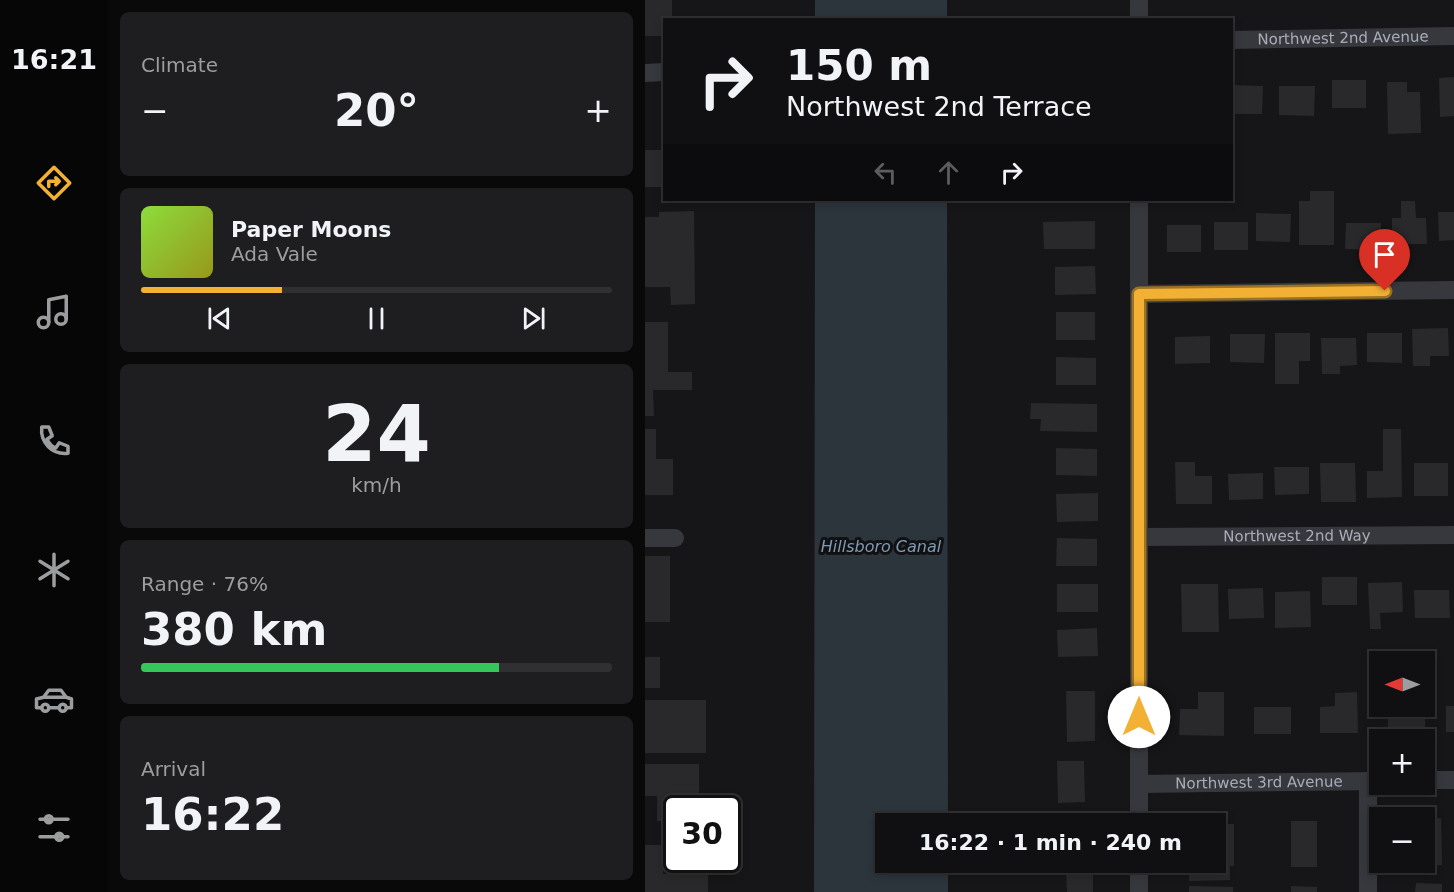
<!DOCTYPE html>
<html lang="en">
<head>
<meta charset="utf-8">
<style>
	:root { --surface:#101012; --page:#1e1e20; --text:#f1f3f6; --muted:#9c9d9f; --line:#303032; --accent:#f2b134 }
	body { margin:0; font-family:"DejaVu Sans",sans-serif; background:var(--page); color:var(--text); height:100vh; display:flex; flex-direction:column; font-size:22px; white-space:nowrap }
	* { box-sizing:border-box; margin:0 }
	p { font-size:20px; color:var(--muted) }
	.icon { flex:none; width:33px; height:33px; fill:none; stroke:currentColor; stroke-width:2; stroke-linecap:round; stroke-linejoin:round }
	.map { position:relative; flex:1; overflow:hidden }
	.panel { display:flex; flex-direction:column; gap:12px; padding:12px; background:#09090a; width:537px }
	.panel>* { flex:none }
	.banner { position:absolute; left:18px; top:18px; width:570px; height:183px; border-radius:0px; box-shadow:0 3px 9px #0003,0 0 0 2px var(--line); background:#101012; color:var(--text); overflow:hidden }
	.needle { width:39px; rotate:270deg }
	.fabs { position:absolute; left:724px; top:651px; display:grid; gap:12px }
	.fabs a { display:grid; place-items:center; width:66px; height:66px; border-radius:0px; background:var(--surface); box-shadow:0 3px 9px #0003,0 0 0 2px var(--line); font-size:30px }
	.speed { position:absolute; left:18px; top:795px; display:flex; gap:12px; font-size:30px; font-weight:700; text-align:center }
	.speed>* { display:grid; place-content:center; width:78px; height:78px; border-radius:50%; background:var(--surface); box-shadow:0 3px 9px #0003,0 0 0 2px var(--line); line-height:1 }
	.speed .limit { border:3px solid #111; border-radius:9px; background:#fff; color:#111 }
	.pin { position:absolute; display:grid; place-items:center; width:51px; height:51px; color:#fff; margin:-62px -26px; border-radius:50% 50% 50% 0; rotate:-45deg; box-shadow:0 0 6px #0007 }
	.pin .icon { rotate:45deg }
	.me { position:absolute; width:66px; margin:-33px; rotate:0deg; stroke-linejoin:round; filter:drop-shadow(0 0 4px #0008) }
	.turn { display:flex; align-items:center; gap:21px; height:126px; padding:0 24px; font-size:27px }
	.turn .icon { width:78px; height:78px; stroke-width:2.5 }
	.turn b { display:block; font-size:42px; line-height:51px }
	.lanes { display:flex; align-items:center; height:57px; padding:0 24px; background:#0003; justify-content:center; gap:30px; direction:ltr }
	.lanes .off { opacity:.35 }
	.big { font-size:45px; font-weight:700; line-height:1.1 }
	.panel .widget { flex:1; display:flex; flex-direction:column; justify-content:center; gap:9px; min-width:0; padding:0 21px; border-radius:9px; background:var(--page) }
	.panel .dial { align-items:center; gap:0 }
	.dial b { font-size:78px; line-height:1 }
	.song { display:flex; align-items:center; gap:18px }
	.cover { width:72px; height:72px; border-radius:9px; background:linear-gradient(135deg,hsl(90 70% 55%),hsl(60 70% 35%)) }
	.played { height:6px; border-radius:3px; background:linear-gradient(90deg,var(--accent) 30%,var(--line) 30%) }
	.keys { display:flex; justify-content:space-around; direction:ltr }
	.heat { display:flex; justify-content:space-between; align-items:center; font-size:33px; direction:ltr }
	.charge { height:9px; border-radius:4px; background:linear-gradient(90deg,#34c759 76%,var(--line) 0) }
	.trip { position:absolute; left:230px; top:813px; width:351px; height:60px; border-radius:0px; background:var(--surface); box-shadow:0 3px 9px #0003,0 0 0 2px var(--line); font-weight:700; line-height:60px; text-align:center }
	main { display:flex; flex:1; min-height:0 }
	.tab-bar { display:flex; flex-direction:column; width:108px; justify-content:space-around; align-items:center; background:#060607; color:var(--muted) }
	.tab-bar .icon { width:42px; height:42px }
	.tab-bar .active { color:var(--accent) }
	.tab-bar b { font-size:27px; color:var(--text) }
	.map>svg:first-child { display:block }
	.water { fill:#2c353c }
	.building { fill:#29292c }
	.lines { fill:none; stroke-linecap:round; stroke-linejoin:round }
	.minor { stroke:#37383d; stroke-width:18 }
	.route-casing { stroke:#9d7322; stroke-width:15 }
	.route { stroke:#f2b134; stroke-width:10 }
	.labels { text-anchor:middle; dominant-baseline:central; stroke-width:6; stroke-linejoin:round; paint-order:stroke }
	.street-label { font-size:15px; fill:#a8adb8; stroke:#111113 }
	.water-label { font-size:16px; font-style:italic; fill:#7f9bb3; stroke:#111113 }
</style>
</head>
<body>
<main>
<nav class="tab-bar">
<b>16:21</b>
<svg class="icon active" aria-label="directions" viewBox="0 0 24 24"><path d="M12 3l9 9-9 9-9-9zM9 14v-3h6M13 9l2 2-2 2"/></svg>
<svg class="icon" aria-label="music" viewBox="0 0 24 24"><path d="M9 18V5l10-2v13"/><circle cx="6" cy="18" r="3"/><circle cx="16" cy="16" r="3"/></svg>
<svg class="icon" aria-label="phone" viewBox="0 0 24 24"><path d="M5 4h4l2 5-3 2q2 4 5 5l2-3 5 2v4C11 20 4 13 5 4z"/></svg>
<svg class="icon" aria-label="climate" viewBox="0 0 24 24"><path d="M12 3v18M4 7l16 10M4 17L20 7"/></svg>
<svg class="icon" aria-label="car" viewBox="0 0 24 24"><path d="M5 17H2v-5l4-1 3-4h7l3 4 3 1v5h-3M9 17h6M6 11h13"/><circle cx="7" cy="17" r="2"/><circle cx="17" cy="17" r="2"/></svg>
<svg class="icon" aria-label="filters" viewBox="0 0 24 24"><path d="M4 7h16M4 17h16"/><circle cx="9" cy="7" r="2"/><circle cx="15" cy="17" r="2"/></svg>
</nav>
<section class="panel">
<div class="widget"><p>Climate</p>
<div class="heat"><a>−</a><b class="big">20°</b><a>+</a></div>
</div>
<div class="widget">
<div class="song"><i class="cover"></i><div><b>Paper Moons</b><p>Ada Vale</p></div></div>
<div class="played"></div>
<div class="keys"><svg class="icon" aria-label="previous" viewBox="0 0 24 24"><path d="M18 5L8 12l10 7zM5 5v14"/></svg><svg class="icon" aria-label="pause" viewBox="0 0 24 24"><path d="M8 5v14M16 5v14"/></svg><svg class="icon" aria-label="next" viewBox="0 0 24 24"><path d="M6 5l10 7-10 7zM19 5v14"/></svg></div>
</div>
<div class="widget dial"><b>24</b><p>km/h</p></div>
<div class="widget"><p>Range · 76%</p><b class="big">380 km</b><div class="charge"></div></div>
<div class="widget"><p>Arrival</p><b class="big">16:22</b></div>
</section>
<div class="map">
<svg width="809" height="892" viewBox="0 0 809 892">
	<rect width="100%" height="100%" fill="#161618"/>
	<path class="water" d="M170,0H302V19H170Z
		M170,200H302L303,823L240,824V862L303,863V892H169Z"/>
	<path class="building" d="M0,0H27V20H20V36H0Z
		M392,16L451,17V20H392Z
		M809,77V116L795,117L794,78Z
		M687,80H721V108H687Z
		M742,82H762V92H775L776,133L743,134Z
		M586,85L618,86L617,114H586Z
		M634,86H670L669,116L634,115Z
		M0,150H20V187H0Z
		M665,191H689V245H654V201H665Z
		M756,201H770L771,218H781L782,244H747V218H756Z
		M49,211L50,304L26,305L25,287H0V217H14V212Z
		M793,212H809V240L794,241Z
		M611,213L646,214L645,242L611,241Z
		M450,221V249H399L398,222Z
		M569,222H603V250H569Z
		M701,223H736L735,250L700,249Z
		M522,225H556V252H522Z
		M450,266L451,294L410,295V267Z
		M411,312H450V340H411Z
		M0,322H23V372H47V390H8L9,416H0Z
		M803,328L804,356H785V366H768L767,329Z
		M630,333H665V361H654V384H630Z
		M722,333H757V363L722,362Z
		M585,334H620L619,363L585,362Z
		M565,336V363L530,364V337Z
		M676,338H711L712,365L695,366V374H677Z
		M411,357L451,358V385H411Z
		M386,403L452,404V432L395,431L396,419H385Z
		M0,429H11V459H28V495H0Z
		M738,429H756L757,497L722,498V471H738Z
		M411,448L452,449V476L411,475Z
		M530,462H550V476H567V504H531Z
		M675,463H710L711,502H676Z
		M769,463H803V496H769Z
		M629,467H664V494L630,495Z
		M618,473V499L584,500L583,474Z
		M453,493V521L412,522L411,494Z
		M412,538L452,539V566H411Z
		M0,556H25V622H0Z
		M677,577H712V605H677Z
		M757,582L758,612L735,613L736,629H725L723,583Z
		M412,584H453V612H412Z
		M536,584H573L574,632H537Z
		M618,588L619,618L584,619L583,589Z
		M769,590H804L805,618H770Z
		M665,591L666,627L630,628V592Z
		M452,628L453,656L413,657L412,630Z
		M0,657H15V688H0Z
		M421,691H450V741L422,742Z
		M553,692H579V736L534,735L535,709H553Z
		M712,692L713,733H675V707L690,706V693Z
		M0,700H61V753H0Z
		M743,706H780V732L743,733Z
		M801,706H809V732H801Z
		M609,707H646V734H609Z
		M412,761H439L440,802L413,803Z
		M0,764H54V808H32V821H12V796H0Z
		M410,811L434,812L433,824H410Z
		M796,818L797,865L770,866L769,862H780V819Z
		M646,821H672V867H646Z
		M570,824H589V866H585V880L544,881V862H570Z
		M0,845H18V874H63V892H0Z
		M421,873H448V892H422Z
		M771,883L797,884V892H770Z
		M544,886L588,887V892H544Z
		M646,886L672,887V892H646Z"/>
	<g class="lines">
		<g class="minor">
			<path d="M494,20V0"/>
			<path id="s1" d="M586,40L809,36"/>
			<path d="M0,73L20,72"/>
			<path d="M494,200V824"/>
			<path d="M494,294L809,290"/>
			<path id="s2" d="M494,537L809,535"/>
			<path d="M0,538H30"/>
			<path d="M780,780H809"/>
			<path d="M723,781V892"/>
			<path id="s3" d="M494,784L735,781"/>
			<path d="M494,862V892"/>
		</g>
	</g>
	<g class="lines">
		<defs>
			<path id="route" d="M494,717V294L740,291"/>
		</defs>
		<use href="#route" class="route-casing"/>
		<use href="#route" class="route"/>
	</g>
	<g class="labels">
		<g class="street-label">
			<text stroke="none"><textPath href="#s1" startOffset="112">Northwest 2nd Avenue</textPath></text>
			<text stroke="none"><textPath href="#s2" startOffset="158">Northwest 2nd Way</textPath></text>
			<text stroke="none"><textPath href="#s3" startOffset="120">Northwest 3rd Avenue</textPath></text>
		</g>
		<g class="water-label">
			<text x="236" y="546">Hillsboro Canal</text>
		</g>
	</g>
</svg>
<div class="fabs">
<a><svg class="needle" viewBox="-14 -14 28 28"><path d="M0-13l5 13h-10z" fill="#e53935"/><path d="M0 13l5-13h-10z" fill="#9c9d9f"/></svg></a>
<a>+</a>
<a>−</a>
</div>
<div class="speed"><div class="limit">30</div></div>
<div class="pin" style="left:740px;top:291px;background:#d93025"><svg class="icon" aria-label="arrive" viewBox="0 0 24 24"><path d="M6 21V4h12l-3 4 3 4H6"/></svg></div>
<svg class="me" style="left:494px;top:717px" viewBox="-20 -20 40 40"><circle r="19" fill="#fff"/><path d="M0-13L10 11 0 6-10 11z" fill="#f2b134"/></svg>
<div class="trip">16:22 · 1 min · 240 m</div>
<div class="banner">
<div class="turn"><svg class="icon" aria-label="right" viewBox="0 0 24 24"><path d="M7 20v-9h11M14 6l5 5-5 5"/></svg><div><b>150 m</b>Northwest 2nd Terrace</div></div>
<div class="lanes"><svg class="icon off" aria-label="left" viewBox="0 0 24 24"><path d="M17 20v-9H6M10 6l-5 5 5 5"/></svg><svg class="icon off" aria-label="ahead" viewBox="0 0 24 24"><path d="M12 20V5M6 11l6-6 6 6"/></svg><svg class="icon" aria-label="right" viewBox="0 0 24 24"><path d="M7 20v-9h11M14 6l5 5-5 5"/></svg></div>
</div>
</div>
</main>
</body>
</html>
